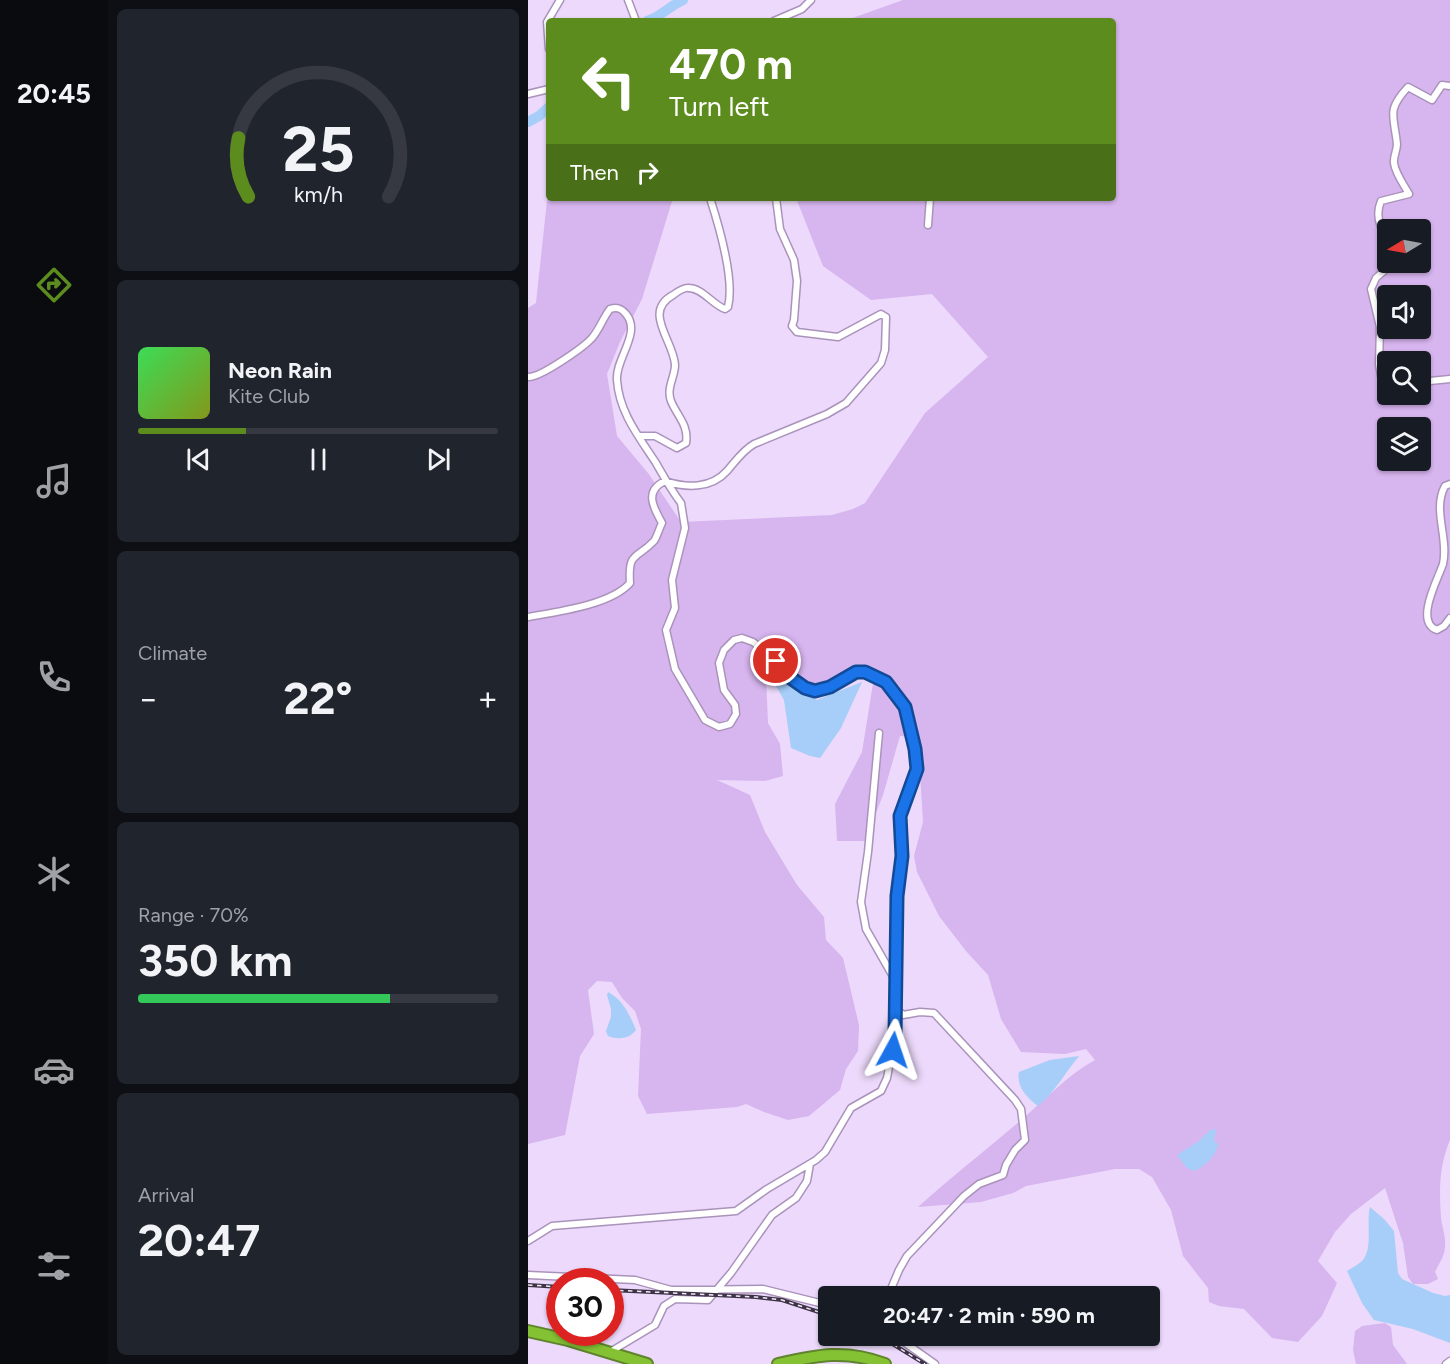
<!DOCTYPE html>
<html lang="en">
<head>
<meta charset="utf-8">
<style>
	:root { --surface:#171b24; --page:#20242c; --text:#f1f3f6; --muted:#9ea1a6; --line:#363941; --accent:#5c8b1e }
	body { margin:0; font-family:Figtree,sans-serif; background:var(--page); color:var(--text); height:100vh; display:flex; flex-direction:column; font-size:22px; white-space:nowrap }
	* { box-sizing:border-box; margin:0 }
	p { font-size:20px; color:var(--muted) }
	.icon { flex:none; width:33px; height:33px; fill:none; stroke:currentColor; stroke-width:2; stroke-linecap:round; stroke-linejoin:round }
	.map { position:relative; flex:1; overflow:hidden }
	.side { display:flex; flex-direction:column; gap:9px; padding:9px; background:#0d0f14; width:420px }
	.side>* { flex:none }
	.banner { position:absolute; left:18px; top:18px; width:570px; height:183px; border-radius:6px; box-shadow:0 2px 4px #0004; background:#5c8b1e; color:#fff; overflow:hidden }
	.needle { width:39px; rotate:260deg }
	.tools { position:absolute; left:849px; top:219px; display:grid; gap:12px }
	.tools a { display:grid; place-items:center; width:54px; height:54px; border-radius:6px; background:var(--surface); box-shadow:0 2px 4px #0004; font-size:30px }
	.speed { position:absolute; left:18px; top:1268px; display:flex; gap:12px; font-size:30px; font-weight:700; text-align:center }
	.speed>* { display:grid; place-content:center; width:78px; height:78px; border-radius:50%; background:var(--surface); box-shadow:0 2px 4px #0004; line-height:1 }
	.speed .limit { border:9px solid #d22; background:#fff; color:#111 }
	.pin { position:absolute; display:grid; place-items:center; width:51px; height:51px; color:#fff; margin:-26px; border:3px solid #fff; border-radius:50%; box-shadow:0 2px 6px #0007 }
	.me { position:absolute; width:66px; margin:-33px; rotate:5deg; stroke-linejoin:round; filter:drop-shadow(0 0 4px #0008) }
	.turn { display:flex; align-items:center; gap:21px; height:126px; padding:0 24px; font-size:27px }
	.turn .icon { width:78px; height:78px; stroke-width:2.5 }
	.turn b { display:block; font-size:42px; line-height:51px }
	.then { display:flex; align-items:center; height:57px; padding:0 24px; background:#0003; gap:12px; font-size:22px }
	.big { font-size:45px; font-weight:700; line-height:1.1 }
	.side .tile { flex:1; display:flex; flex-direction:column; justify-content:center; gap:9px; min-width:0; padding:0 21px; border-radius:9px; background:var(--page) }
	.side .dial { align-items:center; gap:0 }
	.dial svg { height:156px; overflow:visible; fill:none; stroke:var(--line); stroke-width:7; stroke-linecap:round; text-anchor:middle }
	.dial text { fill:var(--text); stroke:none }
	.song { display:flex; align-items:center; gap:18px }
	.cover { width:72px; height:72px; border-radius:9px; background:linear-gradient(135deg,hsl(130 70% 55%),hsl(70 70% 35%)) }
	.played { height:6px; border-radius:3px; background:linear-gradient(90deg,var(--accent) 30%,var(--line) 30%) }
	.keys { display:flex; justify-content:space-around; direction:ltr }
	.heat { display:flex; justify-content:space-between; align-items:center; font-size:33px; direction:ltr }
	.charge { height:9px; border-radius:4px; background:linear-gradient(90deg,#34c759 70%,var(--line) 0) }
	.trip { position:absolute; left:290px; top:1286px; width:342px; height:60px; border-radius:6px; background:var(--surface); box-shadow:0 2px 4px #0004; font-weight:700; line-height:60px; text-align:center }
	main { display:flex; flex:1; min-height:0 }
	.tabs { display:flex; flex-direction:column; width:108px; justify-content:space-around; align-items:center; background:#090b0e; color:var(--muted) }
	.tabs .icon { width:42px; height:42px }
	.tabs .active { color:var(--accent) }
	.tabs b { font-size:27px; color:var(--text) }
	.map>svg:first-child { display:block }
	.green { fill:#d7b5ef; fill-rule:evenodd }
	.water { fill:#a6cef8 }
	.lines { fill:none; stroke-linecap:round; stroke-linejoin:round }
	.river { stroke:#a6cef8; stroke-width:10 }
	.street-casing { stroke:#aa93bb; stroke-width:9 }
	.highway-casing { stroke:#5f842d; stroke-width:14 }
	.street { stroke:#fff; stroke-width:6 }
	.highway { stroke:#84c234; stroke-width:10 }
	.rail-casing { stroke:#3e3346; stroke-width:4 }
	.rail { stroke:#f4ebfc; stroke-width:1.5; stroke-dasharray:4.5; stroke-linecap:butt }
	.route-casing { stroke:#114b97; stroke-width:15 }
	.route { stroke:#1a73e8; stroke-width:10 }
</style>
</head>
<body>
<main>
<nav class="tabs">
<b>20:45</b>
<svg class="icon active" aria-label="directions" viewBox="0 0 24 24"><path d="M12 3l9 9-9 9-9-9zM9 14v-3h6M13 9l2 2-2 2"/></svg>
<svg class="icon" aria-label="music" viewBox="0 0 24 24"><path d="M9 18V5l10-2v13"/><circle cx="6" cy="18" r="3"/><circle cx="16" cy="16" r="3"/></svg>
<svg class="icon" aria-label="phone" viewBox="0 0 24 24"><path d="M5 4h4l2 5-3 2q2 4 5 5l2-3 5 2v4C11 20 4 13 5 4z"/></svg>
<svg class="icon" aria-label="climate" viewBox="0 0 24 24"><path d="M12 3v18M4 7l16 10M4 17L20 7"/></svg>
<svg class="icon" aria-label="car" viewBox="0 0 24 24"><path d="M5 17H2v-5l4-1 3-4h7l3 4 3 1v5h-3M9 17h6M6 11h13"/><circle cx="7" cy="17" r="2"/><circle cx="17" cy="17" r="2"/></svg>
<svg class="icon" aria-label="filters" viewBox="0 0 24 24"><path d="M4 7h16M4 17h16"/><circle cx="9" cy="7" r="2"/><circle cx="15" cy="17" r="2"/></svg>
</nav>
<section class="side">
<div class="tile dial"><svg viewBox="0 0 100 80">
<path d="M14 69A42 42 0 1 1 86 69"/>
<path d="M14 69A42 42 0 0 1 9 39" stroke="#5c8b1e"/>
<text x="50" y="56" font-size="32" font-weight="700">25</text>
<text x="50" y="72" font-size="11">km/h</text>
</svg></div>
<div class="tile">
<div class="song"><i class="cover"></i><div><b>Neon Rain</b><p>Kite Club</p></div></div>
<div class="played"></div>
<div class="keys"><svg class="icon" aria-label="previous" viewBox="0 0 24 24"><path d="M18 5L8 12l10 7zM5 5v14"/></svg><svg class="icon" aria-label="pause" viewBox="0 0 24 24"><path d="M8 5v14M16 5v14"/></svg><svg class="icon" aria-label="next" viewBox="0 0 24 24"><path d="M6 5l10 7-10 7zM19 5v14"/></svg></div>
</div>
<div class="tile"><p>Climate</p>
<div class="heat"><a>−</a><b class="big">22°</b><a>+</a></div>
</div>
<div class="tile"><p>Range · 70%</p><b class="big">350 km</b><div class="charge"></div></div>
<div class="tile"><p>Arrival</p><b class="big">20:47</b></div>
</section>
<div class="map">
<svg width="922" height="1364" viewBox="0 0 922 1364">
	<rect width="100%" height="100%" fill="#ecd9fb"/>
	<path class="green" d="M375,0H922V1140C911,1166 911,1190 913,1218C914,1227 918,1237 917,1246C917,1256 911,1263 907,1272L910,1279L900,1284H885L880,1277L875,1243L857,1188L823,1214L807,1232L790,1261L809,1283L794,1316L770,1342L744,1338L716,1309L691,1306L681,1302L680,1288L655,1256L643,1210L624,1177L611,1169H587L498,1186L485,1193L453,1202L390,1207C423,1177 458,1150 492,1121C517,1100 538,1076 567,1060L558,1049L537,1054L493,1052L473,1019L460,975L438,951L411,916L389,872L386,856L395,822L391,756L386,737L372,736L355,795L337,841H309L307,804L334,752L347,671L300,695L272,696L238,677L240,723L252,744L255,776L237,781L189,780L222,795L237,832L269,885L296,917L298,940L315,958L331,1025L330,1051L318,1069L312,1090L281,1116L260,1120L236,1112L218,1104L209,1107L119,1114L110,1096L113,1029L107,1011L94,998L84,982L69,981L60,990L66,1034L52,1056L37,1135L0,1144V308L8,303L19,201L21,197L145,198L114,299L92,342L79,374L89,436L120,473L153,522L304,515L325,509L337,503L397,413L460,357L404,294L343,300L295,266L268,198H585V21H316ZM860,230H892V262H860ZM860,296H892V328H860ZM860,362H892V394H860ZM860,428H892V460H860Z
		M857,1323L863,1327L865,1345L879,1364H828L825,1350L827,1331L834,1326Z"/>
	<path class="water" d="M235,663L255,683L289,700L334,682L313,728L292,758L282,756L263,748L256,700Z
		M80,992C94,999 102,1015 108,1030C101,1039 90,1040 80,1036L78,1031L83,1017V1009L79,995Z
		M551,1056C536,1074 528,1091 510,1106C499,1098 488,1086 491,1072L522,1060Z
		M688,1129L686,1141L690,1144C689,1155 675,1169 665,1171L658,1167L649,1155L671,1141L682,1130Z
		M842,1207L856,1219L866,1231L870,1273L874,1279L905,1293L917,1296L922,1295V1343L885,1329L846,1320L834,1303L819,1271C824,1268 831,1264 835,1260C845,1248 838,1221 842,1207Z"/>
	<g class="lines">
		<path class="river" d="M119,21C132,17 142,6 155,0
			M0,122L11,116L21,107"/>
		<defs>
			<path id="street" d="M100,0L108,21
				M246,21L274,9L283,0
				M21,49L19,22L32,0
				M0,94L21,89
				M400,225L402,198
				M860,239C851,227 847,215 853,201L881,194C876,185 867,173 866,163C865,157 869,151 869,144C866,115 858,111 880,87L904,100L914,85L922,86
				M0,377C12,378 56,347 64,338C71,330 75,318 82,309C89,307 93,308 98,314C114,333 87,359 89,380C91,412 111,437 128,463C136,477 143,490 153,503L157,528L144,580L147,608L138,630L147,669L177,720L191,727L202,724L208,714L207,705L196,690L191,663L196,650L206,640L214,638L225,642L239,653L260,676L277,688L287,691L301,687L328,672H337L358,682L377,707L388,749L389,769L372,816L374,856L369,896L367,1035L359,1078L353,1091L323,1108L297,1152L288,1160L239,1189L208,1211L24,1226L0,1241
				M860,381L853,376L851,364L852,327L843,289L848,278L866,262
				M892,382L922,379
				M111,436H127L149,448L158,443C161,425 149,416 143,401C138,388 147,377 147,365C146,341 114,312 145,295C149,292 156,287 161,288C174,288 185,305 197,309L200,307C207,279 191,226 182,198
				M922,484L917,486C904,510 921,538 915,564C910,579 886,622 909,630L916,626L922,618
				M0,617C28,612 83,605 102,583C100,551 108,560 126,541C129,537 131,529 134,523C125,507 116,491 137,481C158,488 183,489 199,471C208,461 214,451 226,444L299,414L318,403L353,363L357,350L358,317L353,314L310,337L269,332L264,326L266,320L269,281L266,260L252,229L248,198
				M351,733L340,852L333,902L338,929L367,980
				M0,1275L107,1280L143,1290L235,1289L300,1305
				M360,1296L371,1270L379,1256L436,1196L451,1184L475,1175L478,1165L487,1150L497,1140L493,1109L487,1100L406,1013L392,1012L375,1015L373,1013H367
				M366,1335L407,1364
				M82,1352L127,1325L136,1306L147,1299L180,1300L203,1273L244,1215L268,1198L279,1181L282,1164
				M918,1364L922,1361"/>
			<path id="highway" d="M0,1331L40,1340L119,1364
				M250,1364C289,1355 318,1349 357,1364"/>
		</defs>
		<use href="#street" class="street-casing"/>
		<use href="#highway" class="highway-casing"/>
		<use href="#street" class="street"/>
		<use href="#highway" class="highway"/>
		<defs>
			<path id="rail" d="M0,1285L32,1287
				M82,1290L228,1297L254,1300L300,1315
				M350,1335L397,1364"/>
		</defs>
		<use href="#rail" class="rail-casing"/>
		<use href="#rail" class="rail"/>
	</g>
	<g class="lines">
		<defs>
			<path id="route" d="M248,661L260,676L277,688L287,691L302,687L328,672H337L358,682L377,707L387,749L389,769L372,816L374,856L369,896L367,1035L365,1050"/>
		</defs>
		<use href="#route" class="route-casing"/>
		<use href="#route" class="route"/>
	</g>
</svg>
<div class="tools">
<a><svg class="needle" viewBox="-14 -14 28 28"><path d="M0-13l5 13h-10z" fill="#e53935"/><path d="M0 13l5-13h-10z" fill="#9ea1a6"/></svg></a>
<a><svg class="icon" aria-label="sound" viewBox="0 0 24 24"><path d="M4 9h4l5-4v14l-5-4H4zM17 9q2 3 0 6"/></svg></a>
<a><svg class="icon" aria-label="search" viewBox="0 0 24 24"><circle cx="10" cy="10" r="6"/><path d="M15 15l6 6"/></svg></a>
<a><svg class="icon" aria-label="layers" viewBox="0 0 24 24"><path d="M12 4l9 5-9 5-9-5zM3 14l9 5 9-5"/></svg></a>
</div>
<div class="speed"><div class="limit">30</div></div>
<div class="pin" style="left:248px;top:661px;background:#d93025"><svg class="icon" aria-label="arrive" viewBox="0 0 24 24"><path d="M6 21V4h12l-3 4 3 4H6"/></svg></div>
<svg class="me" style="left:365px;top:1050px" viewBox="-20 -20 40 40"><path d="M0-17L14 15 0 8-14 15z" fill="#1a73e8" stroke="#fff" stroke-width="4"/></svg>
<div class="trip">20:47 · 2 min · 590 m</div>
<div class="banner">
<div class="turn"><svg class="icon" aria-label="left" viewBox="0 0 24 24"><path d="M17 20v-9H6M10 6l-5 5 5 5"/></svg><div><b>470 m</b>Turn left</div></div>
<div class="then">Then<svg class="icon" aria-label="right" viewBox="0 0 24 24"><path d="M7 20v-9h11M14 6l5 5-5 5"/></svg></div>
</div>
</div>
</main>
</body>
</html>
